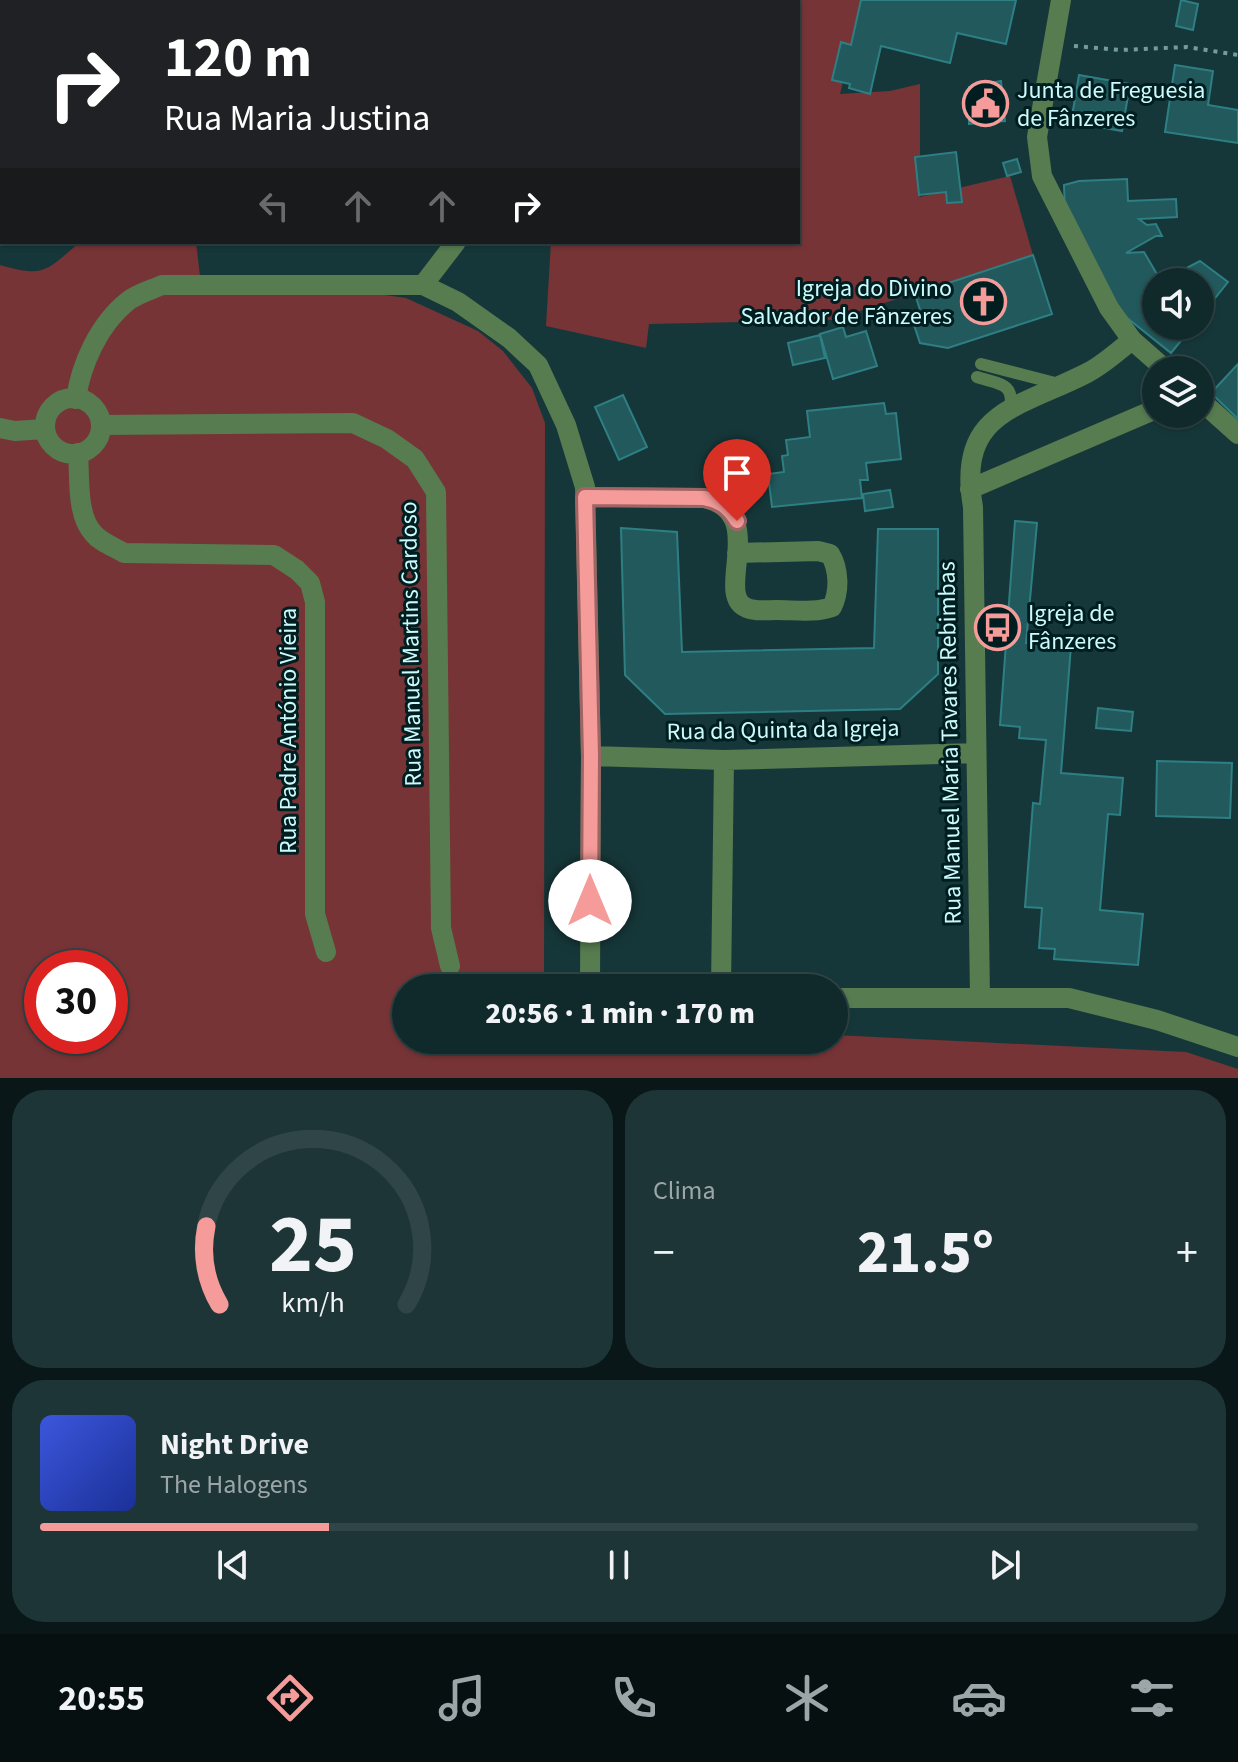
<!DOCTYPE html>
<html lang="pt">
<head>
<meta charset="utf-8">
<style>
	:root { --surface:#10292b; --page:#1e3537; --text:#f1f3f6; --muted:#9ca6a9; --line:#304547; --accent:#f59b9a }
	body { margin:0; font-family:"Source Sans 3",sans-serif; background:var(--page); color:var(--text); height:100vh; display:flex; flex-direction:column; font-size:30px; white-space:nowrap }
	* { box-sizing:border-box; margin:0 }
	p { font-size:26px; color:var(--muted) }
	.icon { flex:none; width:44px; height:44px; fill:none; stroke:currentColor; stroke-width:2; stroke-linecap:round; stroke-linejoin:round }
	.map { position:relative; height:1078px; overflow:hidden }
	.details { display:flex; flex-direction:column; gap:12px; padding:12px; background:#091718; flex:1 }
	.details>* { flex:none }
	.banner { position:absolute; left:0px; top:0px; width:800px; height:244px; box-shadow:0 2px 6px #0004,0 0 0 2px var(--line); background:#202124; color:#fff; overflow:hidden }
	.tools { position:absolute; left:1142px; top:268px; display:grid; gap:16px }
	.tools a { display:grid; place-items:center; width:72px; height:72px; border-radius:50%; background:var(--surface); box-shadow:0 2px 6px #0004,0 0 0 2px var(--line); font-size:40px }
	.speed { position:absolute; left:24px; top:950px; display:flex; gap:16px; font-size:40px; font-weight:700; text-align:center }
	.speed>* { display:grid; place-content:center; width:104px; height:104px; border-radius:50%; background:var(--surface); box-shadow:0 2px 6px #0004,0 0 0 2px var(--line); line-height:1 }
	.speed .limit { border:12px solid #d22; background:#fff; color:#111 }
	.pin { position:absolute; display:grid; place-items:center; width:68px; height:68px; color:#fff; margin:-82px -34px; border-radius:50% 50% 50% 0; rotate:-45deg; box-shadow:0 0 8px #0007 }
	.pin .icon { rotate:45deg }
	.me { position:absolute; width:88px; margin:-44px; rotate:0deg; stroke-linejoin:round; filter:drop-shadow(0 0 6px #0008) }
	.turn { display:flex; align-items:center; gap:28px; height:168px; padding:0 32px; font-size:36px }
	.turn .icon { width:104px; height:104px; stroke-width:2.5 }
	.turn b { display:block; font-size:56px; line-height:68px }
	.lanes { display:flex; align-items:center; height:76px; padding:0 32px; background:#0003; justify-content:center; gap:40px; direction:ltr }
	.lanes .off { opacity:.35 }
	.big { font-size:60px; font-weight:800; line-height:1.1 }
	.details .card { flex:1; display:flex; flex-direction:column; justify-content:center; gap:12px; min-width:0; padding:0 28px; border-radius:32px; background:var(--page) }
	.details .dial { align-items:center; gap:0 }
	.dial svg { height:208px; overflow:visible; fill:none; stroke:var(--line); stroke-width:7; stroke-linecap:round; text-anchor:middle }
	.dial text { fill:var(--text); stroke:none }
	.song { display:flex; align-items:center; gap:24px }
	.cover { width:96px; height:96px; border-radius:12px; background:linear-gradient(135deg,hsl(230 70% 55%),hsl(230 70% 35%)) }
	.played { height:8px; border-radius:4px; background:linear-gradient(90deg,var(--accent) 25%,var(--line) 25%) }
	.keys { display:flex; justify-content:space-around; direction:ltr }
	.heat { display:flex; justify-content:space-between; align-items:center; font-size:44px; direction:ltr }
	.details .tiles { flex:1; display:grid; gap:12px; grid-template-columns:1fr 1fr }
	.card:last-child { grid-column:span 2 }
	.trip { position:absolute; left:392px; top:974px; width:456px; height:80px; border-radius:40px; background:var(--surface); box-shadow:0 2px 6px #0004,0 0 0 2px var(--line); font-weight:800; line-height:80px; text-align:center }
	.menu { display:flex; height:128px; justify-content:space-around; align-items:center; background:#061011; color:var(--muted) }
	.menu .icon { width:56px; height:56px }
	.menu .current { color:var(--accent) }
	.menu b { font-size:36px; color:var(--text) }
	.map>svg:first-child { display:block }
	.green { fill:#773436; fill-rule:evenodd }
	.building { fill:#21595c; stroke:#2e7f84; stroke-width:2 }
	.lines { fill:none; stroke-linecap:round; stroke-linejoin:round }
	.path { stroke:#749c9f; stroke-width:4; stroke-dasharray:4 6; stroke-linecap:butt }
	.service { stroke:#577c50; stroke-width:12 }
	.minor { stroke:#577c50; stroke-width:20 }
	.tertiary { stroke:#577c50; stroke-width:20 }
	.route-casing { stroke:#9f6564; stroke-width:20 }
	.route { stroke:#f59b9a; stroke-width:14 }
	.labels { text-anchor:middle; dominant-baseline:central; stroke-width:6; stroke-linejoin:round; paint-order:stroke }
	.poi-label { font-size:24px; fill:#ccfbfe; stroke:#001e20; text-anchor:start }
	.street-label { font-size:24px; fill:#ccfbfe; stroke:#001e20 }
</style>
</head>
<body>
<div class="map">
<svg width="1238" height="1078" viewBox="0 0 1238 1078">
	<rect width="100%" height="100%" fill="#163739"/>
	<path class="green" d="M579,0H862L840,94L890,91L920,84V197L1010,176L1033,255L832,320L649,324L646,348L546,326L551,242H798V2H579Z
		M80,242H196L202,293L364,292L406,298L478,331L503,351L532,388L545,423L544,988H406V1040H834V1035L1186,1052L1238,1069V1078H0V265C45,278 46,271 80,242ZM42,968H110V1036H42Z"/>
	<path class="building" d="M861,0H1016L1006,44L957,33L950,63L881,46L870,94L849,88L850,84L832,80L841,42L851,45Z
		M1181,0L1198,4L1193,30L1176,26Z
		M1175,65L1213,71L1208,105L1238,110V143L1165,132Z
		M1079,75L1130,84L1122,131L1071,122Z
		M1001,81L1005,121L969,124V87Z
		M956,152L962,202L947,203L946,192L919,195L915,157Z
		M1017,159L1021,172L1007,176L1003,163Z
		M1127,179L1128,201L1176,199L1177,217L1139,219L1147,225L1156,224L1162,236H1156L1126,253L1144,252L1158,276L1156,326H1193L1171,353L1121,313L1065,212L1064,185L1079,181Z
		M1033,255L1052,314L948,348L920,343L910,313L920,310L915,294Z
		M1200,261L1228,282L1200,317V282H1173V278L1177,273Z
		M843,327L846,337L866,331L877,366L833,379L820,334Z
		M820,335L825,358L793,365L788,343Z
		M1238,364V419L1211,393Z
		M623,395L647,447L619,460L595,407Z
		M884,403L886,414L896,413L901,459L866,463L868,480H860L862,498L772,507L768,474L784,472L782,456L788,455L786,440L810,437L807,411Z
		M890,490L893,507L865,511L863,494Z
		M1015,521L1037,523L1026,643L1071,646L1061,773L1123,778L1120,815L1108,814L1100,910L1143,914L1138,965L1054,959L1055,949L1039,948L1042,908L1025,907L1033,803L1040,804L1046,740L1019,738L1020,727L1000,725Z
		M621,528L677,532L682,652L874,648L878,529H938V674L900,709L665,714L625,675Z
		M1098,708L1133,712L1131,731L1096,728Z
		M1157,761L1232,763L1230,818L1156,816Z"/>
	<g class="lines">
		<path class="path" d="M1074,46L1121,50L1187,47L1238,55"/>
		<path class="service" d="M981,364L1059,384
			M977,377C997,384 1015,382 1010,408"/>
		<path class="minor" d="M15,0L17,2
			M276,2V0
			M546,2V0
			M423,285L456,242
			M45 426a28 28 0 1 1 56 0a28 28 0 1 1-56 0Z
			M76,399C81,364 99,324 128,301C137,294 151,290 162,285H423L458,302L509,338L538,365L566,425L585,487L591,756L590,988
			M101,425L353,423L387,439L415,459L436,492L441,928L450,966
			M0,428L15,431L45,429
			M78,453C80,476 76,514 93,533C100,542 114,547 124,553L274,555L297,570L310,583L315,602V914L326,952
			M970,489L1156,409
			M585,497L704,498C769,512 715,592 745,607C754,612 767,610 776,610C795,610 815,613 832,607C840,591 839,569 830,554L818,551L737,553
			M591,756L724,760L976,753
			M721,988L724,760
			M980,997L973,507C956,411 1019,408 1087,373C1103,365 1118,351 1132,340
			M834,998H1069L1157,1020L1238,1047"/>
		<path class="tertiary" d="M1061,0L1037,137L1042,176L1109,308L1132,340L1166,370
			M1200,400L1238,434"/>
	</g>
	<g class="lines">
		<defs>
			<path id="route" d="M590,901L591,756L585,497L704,498C720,501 728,507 737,521"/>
		</defs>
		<use href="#route" class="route-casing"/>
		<use href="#route" class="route"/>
	</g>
	<defs>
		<symbol id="civic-ring" viewBox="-11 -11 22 22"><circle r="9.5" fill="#001e20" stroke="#f59b9a" stroke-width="1.5"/><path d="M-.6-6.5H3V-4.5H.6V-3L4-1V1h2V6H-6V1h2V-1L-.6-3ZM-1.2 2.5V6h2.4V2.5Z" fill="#f59b9a"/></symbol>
		<symbol id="church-ring" viewBox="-11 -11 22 22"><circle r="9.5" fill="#001e20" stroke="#f59b9a" stroke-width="1.5"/><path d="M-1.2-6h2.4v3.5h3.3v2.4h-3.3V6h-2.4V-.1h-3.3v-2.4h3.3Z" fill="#f59b9a"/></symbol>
		<symbol id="bus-ring" viewBox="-11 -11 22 22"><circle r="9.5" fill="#001e20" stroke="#f59b9a" stroke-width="1.5"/><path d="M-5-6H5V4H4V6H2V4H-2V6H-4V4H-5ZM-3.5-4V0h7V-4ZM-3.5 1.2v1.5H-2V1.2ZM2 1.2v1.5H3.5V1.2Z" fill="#f59b9a"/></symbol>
	</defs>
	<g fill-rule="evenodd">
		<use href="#civic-ring" x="960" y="78" width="51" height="51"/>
		<use href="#church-ring" x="958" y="276" width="51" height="51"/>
		<use href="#bus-ring" x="972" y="602" width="51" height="51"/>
	</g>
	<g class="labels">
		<g class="poi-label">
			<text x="1017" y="90">Junta de Freguesia<tspan x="1017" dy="28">de Fânzeres</tspan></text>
			<text x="952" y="288" text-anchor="end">Igreja do Divino<tspan x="952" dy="28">Salvador de Fânzeres</tspan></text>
			<text x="1028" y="613">Igreja de<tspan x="1028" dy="28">Fânzeres</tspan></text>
		</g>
		<g class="street-label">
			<text transform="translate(411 644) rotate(-91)">Rua Manuel Martins Cardoso</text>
			<text transform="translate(783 730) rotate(-1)">Rua da Quinta da Igreja</text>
			<text transform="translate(288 731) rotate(-90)">Rua Padre António Vieira</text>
			<text transform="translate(950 743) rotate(-91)">Rua Manuel Maria Tavares Rebimbas</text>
		</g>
	</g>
</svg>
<div class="tools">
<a><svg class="icon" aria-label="sound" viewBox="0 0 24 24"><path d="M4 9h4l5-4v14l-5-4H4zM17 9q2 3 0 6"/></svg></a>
<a><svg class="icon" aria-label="layers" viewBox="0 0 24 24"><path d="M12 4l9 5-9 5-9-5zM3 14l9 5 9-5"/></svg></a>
</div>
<div class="speed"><div class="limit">30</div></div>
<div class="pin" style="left:737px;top:521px;background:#d93025"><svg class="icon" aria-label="arrive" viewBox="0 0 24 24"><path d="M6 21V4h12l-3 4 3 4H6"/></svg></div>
<svg class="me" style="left:590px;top:901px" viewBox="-20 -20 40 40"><circle r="19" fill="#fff"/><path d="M0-13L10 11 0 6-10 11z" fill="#f59b9a"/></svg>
<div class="trip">20:56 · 1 min · 170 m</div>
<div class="banner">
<div class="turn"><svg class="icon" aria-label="right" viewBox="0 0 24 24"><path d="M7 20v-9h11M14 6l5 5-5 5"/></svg><div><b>120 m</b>Rua Maria Justina</div></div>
<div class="lanes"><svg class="icon off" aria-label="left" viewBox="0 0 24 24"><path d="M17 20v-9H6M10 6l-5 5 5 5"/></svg><svg class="icon off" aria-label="ahead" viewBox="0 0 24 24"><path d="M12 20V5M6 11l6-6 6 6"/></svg><svg class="icon off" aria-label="ahead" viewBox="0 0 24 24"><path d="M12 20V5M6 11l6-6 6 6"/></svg><svg class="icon" aria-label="right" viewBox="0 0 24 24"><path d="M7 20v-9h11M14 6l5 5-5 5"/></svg></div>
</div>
</div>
<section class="details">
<div class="tiles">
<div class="card dial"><svg viewBox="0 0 100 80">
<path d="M14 69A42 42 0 1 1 86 69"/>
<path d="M14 69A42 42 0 0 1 9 39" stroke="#f59b9a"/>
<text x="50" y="56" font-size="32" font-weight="700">25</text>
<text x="50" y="72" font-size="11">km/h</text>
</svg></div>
<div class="card"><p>Clima</p>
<div class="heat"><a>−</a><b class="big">21.5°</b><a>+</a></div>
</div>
<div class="card">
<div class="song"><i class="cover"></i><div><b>Night Drive</b><p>The Halogens</p></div></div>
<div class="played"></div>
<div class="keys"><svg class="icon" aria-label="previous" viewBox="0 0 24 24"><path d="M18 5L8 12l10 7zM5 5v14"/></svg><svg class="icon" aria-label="pause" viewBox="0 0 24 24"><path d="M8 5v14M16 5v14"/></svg><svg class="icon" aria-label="next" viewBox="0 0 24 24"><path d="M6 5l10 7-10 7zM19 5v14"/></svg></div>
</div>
</div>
</section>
<nav class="menu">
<b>20:55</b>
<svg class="icon current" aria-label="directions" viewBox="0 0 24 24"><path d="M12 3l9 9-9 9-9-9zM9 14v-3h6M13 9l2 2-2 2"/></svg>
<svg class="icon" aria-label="music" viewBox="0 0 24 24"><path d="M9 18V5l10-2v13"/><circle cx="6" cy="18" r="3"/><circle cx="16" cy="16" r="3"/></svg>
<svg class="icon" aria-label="phone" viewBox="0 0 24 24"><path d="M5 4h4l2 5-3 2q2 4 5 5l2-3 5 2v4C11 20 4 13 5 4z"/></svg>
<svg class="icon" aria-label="climate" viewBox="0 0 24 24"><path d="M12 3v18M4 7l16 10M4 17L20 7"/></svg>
<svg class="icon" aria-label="car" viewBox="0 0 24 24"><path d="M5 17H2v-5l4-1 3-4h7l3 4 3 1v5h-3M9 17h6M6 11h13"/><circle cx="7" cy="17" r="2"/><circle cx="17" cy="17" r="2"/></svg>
<svg class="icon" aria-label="filters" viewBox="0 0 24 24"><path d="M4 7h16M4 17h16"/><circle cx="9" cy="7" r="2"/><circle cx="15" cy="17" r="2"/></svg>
</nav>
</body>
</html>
